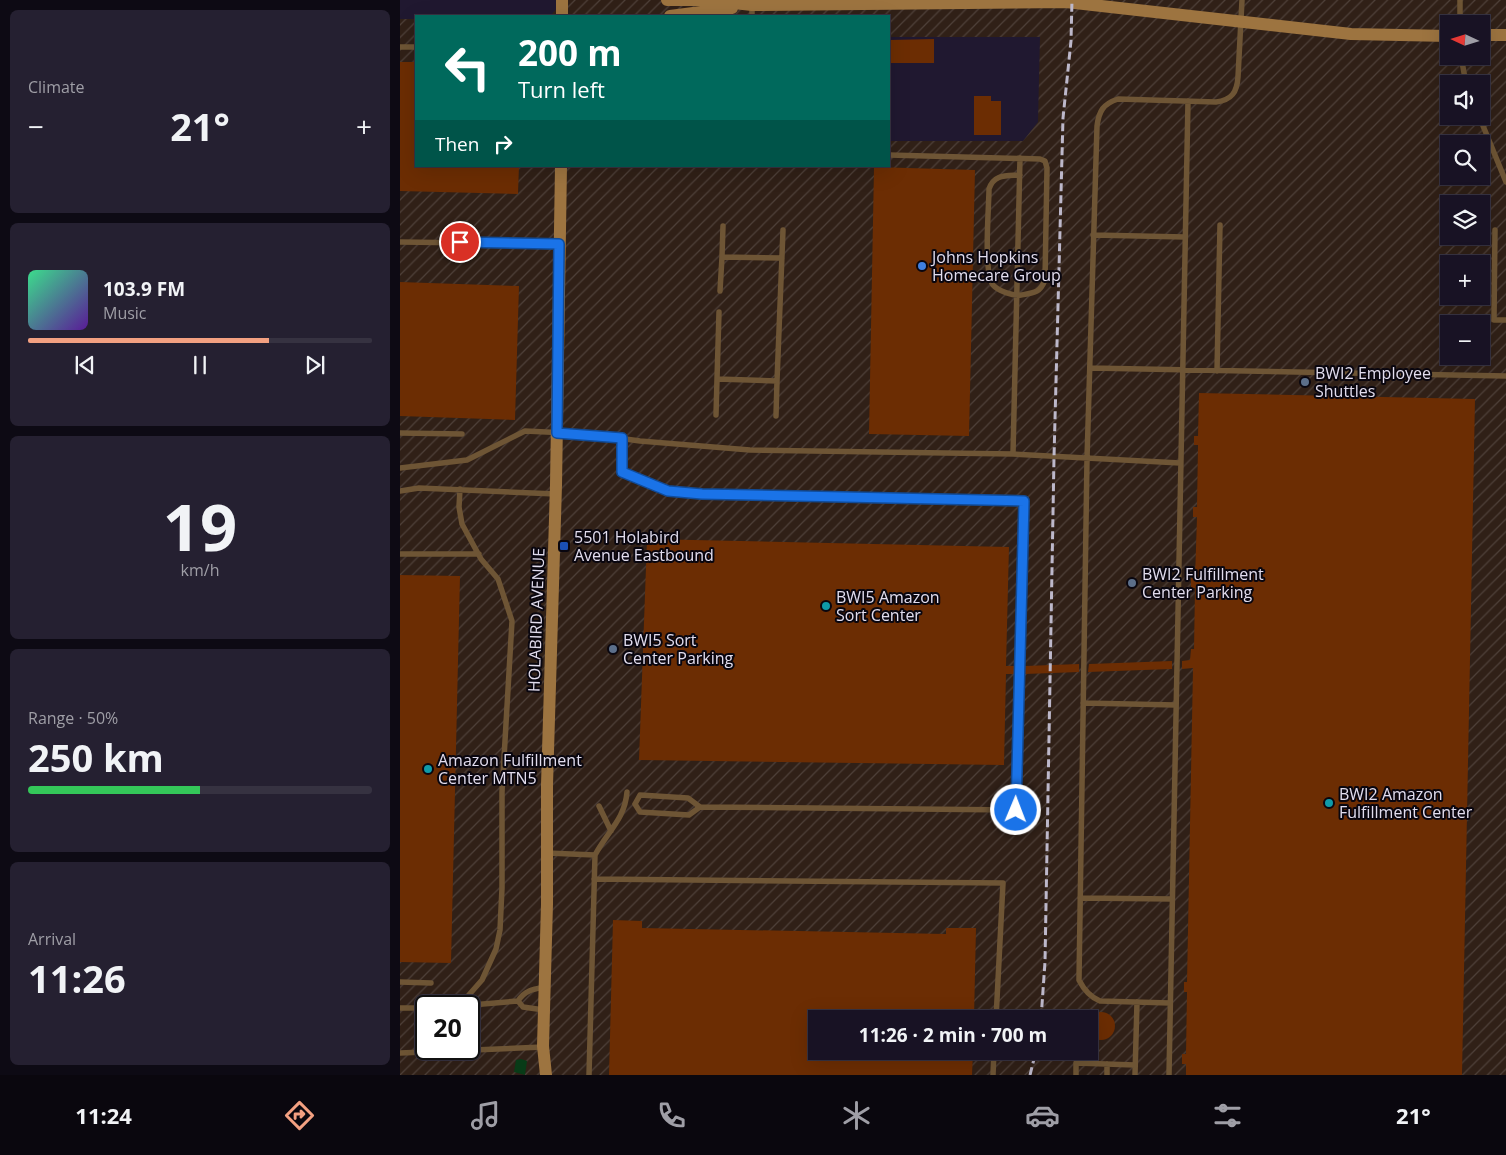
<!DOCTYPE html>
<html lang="en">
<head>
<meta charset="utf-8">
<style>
	:root { --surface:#181224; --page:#252031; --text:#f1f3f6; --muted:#9f9ea6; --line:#363241; --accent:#f3a081 }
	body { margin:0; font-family:"Open Sans",sans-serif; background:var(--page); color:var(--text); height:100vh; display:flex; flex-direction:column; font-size:19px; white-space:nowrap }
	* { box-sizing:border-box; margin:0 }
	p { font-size:16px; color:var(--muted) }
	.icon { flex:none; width:28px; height:28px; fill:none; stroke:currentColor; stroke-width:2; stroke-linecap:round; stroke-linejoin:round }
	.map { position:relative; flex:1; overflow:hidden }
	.details { display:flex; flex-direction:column; gap:10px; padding:10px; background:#0d0a14; width:400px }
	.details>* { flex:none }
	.top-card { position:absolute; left:15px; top:15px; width:475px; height:152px; border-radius:0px; box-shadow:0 5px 20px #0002,0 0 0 1px var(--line); background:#00695c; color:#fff; overflow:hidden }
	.needle { width:32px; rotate:274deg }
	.buttons { position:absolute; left:1040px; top:15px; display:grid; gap:10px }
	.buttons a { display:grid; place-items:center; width:50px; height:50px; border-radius:0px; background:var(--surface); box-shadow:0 5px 20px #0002,0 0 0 1px var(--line); font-size:25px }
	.speed { position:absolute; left:15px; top:995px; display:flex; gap:10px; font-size:25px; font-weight:700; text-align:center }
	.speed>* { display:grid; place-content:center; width:65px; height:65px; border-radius:50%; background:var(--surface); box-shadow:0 5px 20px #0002,0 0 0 1px var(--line); line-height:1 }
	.speed .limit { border:2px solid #111; border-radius:8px; background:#fff; color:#111 }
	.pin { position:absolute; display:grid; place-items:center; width:42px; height:42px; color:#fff; margin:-21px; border:2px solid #fff; border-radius:50%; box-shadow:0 1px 5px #0007 }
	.me { position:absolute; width:55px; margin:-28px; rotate:1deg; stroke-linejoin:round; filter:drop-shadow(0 0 4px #0008) }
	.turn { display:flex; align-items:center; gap:18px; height:105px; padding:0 20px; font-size:22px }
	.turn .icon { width:65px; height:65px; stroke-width:2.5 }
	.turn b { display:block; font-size:35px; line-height:42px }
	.then { display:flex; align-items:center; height:48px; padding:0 20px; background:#0003; gap:10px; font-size:19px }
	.big { font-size:38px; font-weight:700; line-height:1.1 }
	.details .tile { flex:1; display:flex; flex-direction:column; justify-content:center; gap:8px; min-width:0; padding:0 18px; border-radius:8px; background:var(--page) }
	.details .dial { align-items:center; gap:0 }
	.dial b { font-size:65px; line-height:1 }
	.song { display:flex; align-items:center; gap:15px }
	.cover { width:60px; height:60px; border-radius:8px; background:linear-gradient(135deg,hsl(150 70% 55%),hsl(270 70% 35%)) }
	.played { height:5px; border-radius:2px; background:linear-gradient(90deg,var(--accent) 70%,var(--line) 70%) }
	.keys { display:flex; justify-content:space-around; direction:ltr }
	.heat { display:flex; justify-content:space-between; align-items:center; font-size:28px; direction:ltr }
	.charge { height:8px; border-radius:4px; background:linear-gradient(90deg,#34c759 50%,var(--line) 0) }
	.trip { position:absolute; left:408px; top:1010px; width:290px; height:50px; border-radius:0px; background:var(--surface); box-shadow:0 5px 20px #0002,0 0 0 1px var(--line); font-weight:700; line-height:50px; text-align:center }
	.menu { display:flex; height:80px; justify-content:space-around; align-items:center; background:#0a070e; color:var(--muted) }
	.menu .icon { width:35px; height:35px }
	.menu .on { color:var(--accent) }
	.menu b { font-size:22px; color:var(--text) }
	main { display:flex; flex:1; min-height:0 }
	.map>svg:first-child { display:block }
	.industrial { fill:url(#industrial-furrows); fill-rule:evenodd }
	.grass { fill:#083b17 }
	.building { fill:#6c2d03 }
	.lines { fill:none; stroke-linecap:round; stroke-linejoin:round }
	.lane { stroke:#6e5535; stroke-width:5.5 }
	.secondary { stroke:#9d7440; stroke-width:12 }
	.rail { stroke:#bdb8ca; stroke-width:3; stroke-dasharray:8 4; stroke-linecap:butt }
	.route-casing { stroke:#114b97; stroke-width:12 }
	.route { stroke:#1a73e8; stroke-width:9 }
	.shop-dot { fill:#3f7fe0; stroke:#09060f; stroke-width:2 }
	.service-dot { fill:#5c6f8a; stroke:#09060f; stroke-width:2 }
	.transit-dot { fill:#1a4fb4; stroke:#09060f; stroke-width:2 }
	.culture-dot { fill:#0f9aa8; stroke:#09060f; stroke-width:2 }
	.labels { text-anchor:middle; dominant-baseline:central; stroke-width:4; stroke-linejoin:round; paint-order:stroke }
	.poi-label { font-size:16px; fill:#e2ddee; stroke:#09060f; text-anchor:start }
	.street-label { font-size:16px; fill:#e2ddee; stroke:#09060f }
</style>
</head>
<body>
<main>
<section class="details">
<div class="tile"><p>Climate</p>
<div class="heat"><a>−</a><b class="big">21°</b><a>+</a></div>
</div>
<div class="tile">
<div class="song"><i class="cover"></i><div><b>103.9 FM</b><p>Music</p></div></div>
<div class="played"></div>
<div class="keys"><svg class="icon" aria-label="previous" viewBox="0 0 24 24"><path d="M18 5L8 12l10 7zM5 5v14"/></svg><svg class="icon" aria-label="pause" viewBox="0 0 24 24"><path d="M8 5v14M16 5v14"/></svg><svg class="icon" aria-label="next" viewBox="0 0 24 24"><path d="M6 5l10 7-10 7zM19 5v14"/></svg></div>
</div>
<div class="tile dial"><b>19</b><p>km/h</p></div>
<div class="tile"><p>Range · 50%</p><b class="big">250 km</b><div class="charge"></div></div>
<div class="tile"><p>Arrival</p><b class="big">11:26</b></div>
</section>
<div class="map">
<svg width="1106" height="1075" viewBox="0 0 1106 1075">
	<defs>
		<pattern id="industrial-furrows" width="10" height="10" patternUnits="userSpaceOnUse" patternTransform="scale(1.25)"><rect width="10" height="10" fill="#302017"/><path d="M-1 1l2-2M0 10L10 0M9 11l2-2" fill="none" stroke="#4e4039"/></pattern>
	</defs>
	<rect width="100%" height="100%" fill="#201830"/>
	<path class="industrial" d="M165,0H1106V1075H0V19H16V166H489V141H623L638,122L640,37H489V16H150ZM1049,24H1081V56H1049ZM1049,84H1081V116H1049ZM1049,144H1081V176H1049ZM1049,204H1081V236H1049ZM1049,264H1081V296H1049ZM1049,324H1081V356H1049ZM26,1006H69V1049H26ZM416,1019H689V1051H416Z"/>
	<path class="grass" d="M121,1059L127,1061L125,1075L114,1072L116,1060Z"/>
	<path class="building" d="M534,39V63H489V40Z
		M0,62H16V166H119L118,194L0,191Z
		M574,96H591V101H601V135H574Z
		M474,167L575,170L569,436L469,434Z
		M0,282L119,286L115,420L0,416Z
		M799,393L1075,399L1062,1075H786V1064H782V1054H786L787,992H784V982H787L793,668L782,669V661L790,660L791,649H794L795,588H791V578H795L797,517H793V507H797L798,445H794V436H798Z
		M247,539L609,547L606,666H616L615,674H606L604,765L239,760Z
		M0,575L60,576L51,963L0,962Z
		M772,661V669L688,672L689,664Z
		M679,664V672L625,674V666Z
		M213,920L242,921V928L546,934V928H576L574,1019H416V1051H573L572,1075H209Z
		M687 1026a14 14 0 1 1 28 0a14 14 0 1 1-28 0Z"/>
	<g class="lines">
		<path class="lane" d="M352,5V16
			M1060,24V0
			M0,47H16
			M1061,56L1066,84
			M1079,116L1106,182
			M489,155L640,159L645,161L647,168L645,280C640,293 634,293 621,295C613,296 598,291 593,285C583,272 589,207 589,189C594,174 606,176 620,175
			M1095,230L1094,320H1106
			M693,235L785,237
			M0,242L159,244
			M322,257L323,226
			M320,291L322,257L382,258
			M319,312L317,379L377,381L383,230
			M690,368L1106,376
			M817,371L820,225
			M316,415L317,379
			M376,416L377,381
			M0,433L62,434
			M222,438V472L268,491L302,494L625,501L616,810L300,807L288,798L240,795L235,804
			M613,454L620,158
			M0,468L67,460L125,431L189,434L240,441L350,450L613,454L780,463
			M0,491L19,488L156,494
			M0,554H79
			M683,703L776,705
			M235,804L240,812L289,815L300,807
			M199,806L211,831
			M147,853L195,855L189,1075
			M195,855C207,832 225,819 227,792
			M194,879L603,883L596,1019
			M680,898L772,899
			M0,982L31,983
			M770,1003L700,1001C690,997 684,990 679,980L687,459L697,126C699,111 703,104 718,99L816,102C832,100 837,92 838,77L842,0
			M60,1005L82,980L96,949L100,930L102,888V792L112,621L98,579L81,559L62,524L59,507L60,489
			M59,1006L118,1001
			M0,1008H26
			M144,1010L123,1007L118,1001C125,990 134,989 145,987
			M0,1053L143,1047
			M593,1075L594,1051
			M676,1075V1063L735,1065
			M707,1075V1064
			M735,1075L737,1002
			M769,1075L788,101"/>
		<path class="secondary" d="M267,0H307L352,5L666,2L951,34L1049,36
			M162,16V0
			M270,16L332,8
			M1081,35H1106
			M146,1075L143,1046L147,904V785L156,485L161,166"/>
		<path class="rail" d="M641,1019L645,962L654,457L663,118L671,41L672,0
			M630,1075L636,1051"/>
	</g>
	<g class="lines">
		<defs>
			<path id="route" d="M60,242L159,244L157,433L222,438V472L268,491L302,494L624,501L616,810"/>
		</defs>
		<use href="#route" class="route-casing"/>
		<use href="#route" class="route"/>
	</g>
	<circle class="shop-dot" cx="522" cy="266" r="5"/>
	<g class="service-dot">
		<circle cx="905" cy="382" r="5"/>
		<circle cx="732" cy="583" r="5"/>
		<circle cx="213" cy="649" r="5"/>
	</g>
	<rect class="transit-dot" x="159" y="541" width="10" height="10" rx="2.5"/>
	<g class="culture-dot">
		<circle cx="426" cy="606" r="5"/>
		<circle cx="28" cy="769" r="5"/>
		<circle cx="929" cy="803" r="5"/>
	</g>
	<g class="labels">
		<g class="poi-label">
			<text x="532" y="257">Johns Hopkins<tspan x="532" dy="18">Homecare Group</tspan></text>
			<text x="915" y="373">BWI2 Employee<tspan x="915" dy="18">Shuttles</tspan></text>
			<text x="174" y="537">5501 Holabird<tspan x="174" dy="18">Avenue Eastbound</tspan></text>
			<text x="742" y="574">BWI2 Fulfillment<tspan x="742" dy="18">Center Parking</tspan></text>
			<text x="436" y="597">BWI5 Amazon<tspan x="436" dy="18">Sort Center</tspan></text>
			<text x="223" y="640">BWI5 Sort<tspan x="223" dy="18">Center Parking</tspan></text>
			<text x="38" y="760">Amazon Fulfillment<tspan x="38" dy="18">Center MTN5</tspan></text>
			<text x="939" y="794">BWI2 Amazon<tspan x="939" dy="18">Fulfillment Center</tspan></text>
		</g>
		<g class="street-label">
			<text transform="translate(136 620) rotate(-88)">HOLABIRD AVENUE</text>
		</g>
	</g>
</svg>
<div class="buttons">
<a><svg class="needle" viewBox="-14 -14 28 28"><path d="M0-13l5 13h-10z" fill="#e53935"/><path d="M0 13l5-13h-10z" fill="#9f9ea6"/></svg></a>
<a><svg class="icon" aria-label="sound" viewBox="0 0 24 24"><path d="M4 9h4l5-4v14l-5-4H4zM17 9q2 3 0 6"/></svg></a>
<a><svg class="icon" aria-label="search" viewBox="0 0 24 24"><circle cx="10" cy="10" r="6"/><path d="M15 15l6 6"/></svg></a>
<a><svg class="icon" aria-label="layers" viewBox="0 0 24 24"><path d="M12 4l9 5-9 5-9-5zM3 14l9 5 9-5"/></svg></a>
<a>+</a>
<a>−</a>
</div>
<div class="speed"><div class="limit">20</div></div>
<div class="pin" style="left:60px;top:242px;background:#d93025"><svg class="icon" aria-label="arrive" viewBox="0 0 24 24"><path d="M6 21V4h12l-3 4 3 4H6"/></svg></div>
<svg class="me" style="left:616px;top:810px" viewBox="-20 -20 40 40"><circle r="17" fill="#1a73e8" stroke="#fff" stroke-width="3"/><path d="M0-11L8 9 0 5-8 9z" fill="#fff"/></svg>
<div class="trip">11:26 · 2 min · 700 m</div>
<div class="top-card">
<div class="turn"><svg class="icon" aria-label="left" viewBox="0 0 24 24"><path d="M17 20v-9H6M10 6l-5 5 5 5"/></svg><div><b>200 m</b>Turn left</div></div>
<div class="then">Then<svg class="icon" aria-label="right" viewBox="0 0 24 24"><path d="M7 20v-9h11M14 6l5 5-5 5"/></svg></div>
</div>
</div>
</main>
<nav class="menu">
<b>11:24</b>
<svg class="icon on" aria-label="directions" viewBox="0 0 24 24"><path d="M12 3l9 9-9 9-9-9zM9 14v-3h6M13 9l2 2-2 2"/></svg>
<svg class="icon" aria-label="music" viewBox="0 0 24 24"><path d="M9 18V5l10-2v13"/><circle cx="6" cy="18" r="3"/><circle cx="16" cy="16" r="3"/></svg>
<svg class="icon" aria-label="phone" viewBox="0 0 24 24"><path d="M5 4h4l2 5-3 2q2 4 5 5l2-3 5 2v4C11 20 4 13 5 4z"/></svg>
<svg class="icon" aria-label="climate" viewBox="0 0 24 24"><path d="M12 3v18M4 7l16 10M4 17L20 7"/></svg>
<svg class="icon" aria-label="car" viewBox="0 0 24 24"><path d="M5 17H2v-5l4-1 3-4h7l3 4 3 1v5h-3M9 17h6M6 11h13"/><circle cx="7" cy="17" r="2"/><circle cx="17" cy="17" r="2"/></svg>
<svg class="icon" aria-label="filters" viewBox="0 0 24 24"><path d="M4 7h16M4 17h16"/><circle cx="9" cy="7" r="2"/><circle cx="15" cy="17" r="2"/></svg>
<b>21°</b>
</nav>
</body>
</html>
